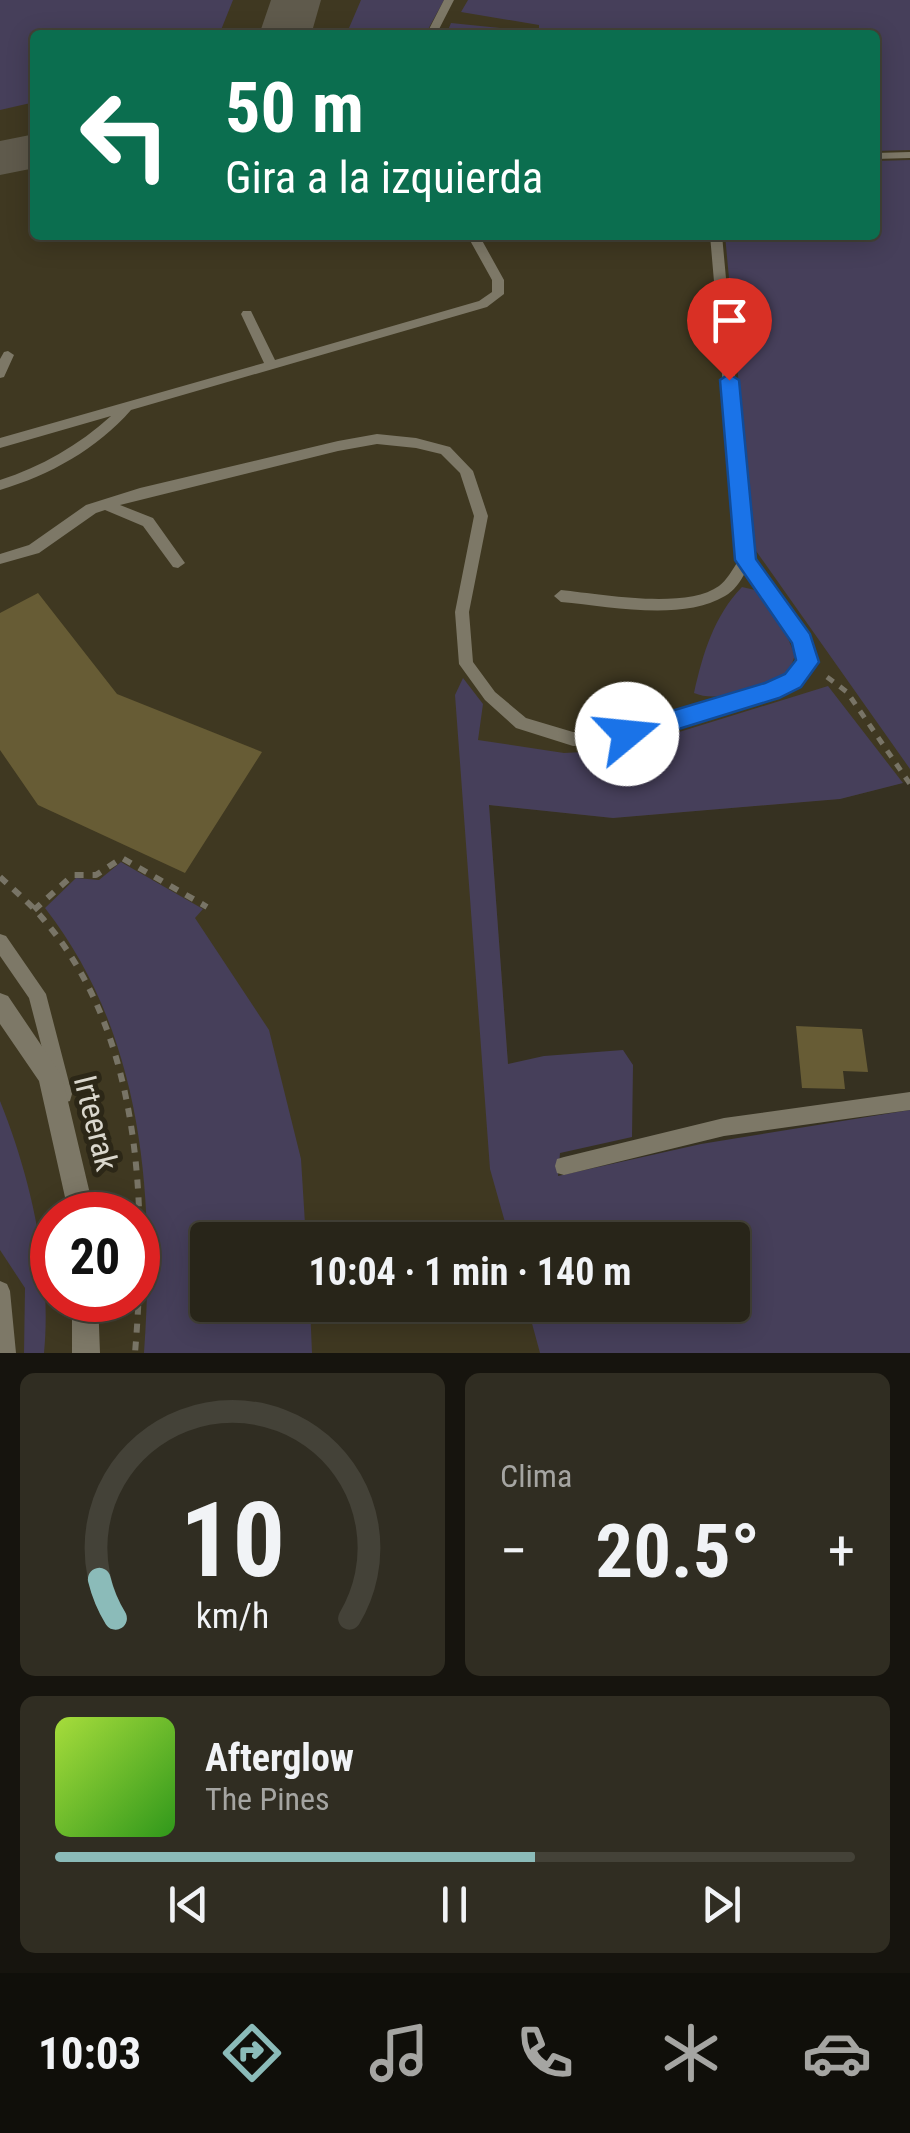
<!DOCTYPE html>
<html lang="es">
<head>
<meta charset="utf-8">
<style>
	:root { --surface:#282519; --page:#302d22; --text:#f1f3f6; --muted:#a5a5a2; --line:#444238; --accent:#8bbbb9 }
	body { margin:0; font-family:"Roboto Condensed",sans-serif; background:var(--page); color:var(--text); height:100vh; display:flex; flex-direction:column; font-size:38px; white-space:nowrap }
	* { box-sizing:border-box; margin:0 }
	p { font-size:32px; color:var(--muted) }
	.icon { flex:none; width:55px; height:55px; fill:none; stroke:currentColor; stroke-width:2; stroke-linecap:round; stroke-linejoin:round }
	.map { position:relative; height:1353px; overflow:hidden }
	.panel { display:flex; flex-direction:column; gap:20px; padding:20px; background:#16140e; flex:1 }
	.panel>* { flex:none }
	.banner { position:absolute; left:30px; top:30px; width:850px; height:210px; border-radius:10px; box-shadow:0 5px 25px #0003,0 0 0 2px var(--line); background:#0b6e4f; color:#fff; overflow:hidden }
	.speed { position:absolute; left:30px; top:1192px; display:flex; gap:20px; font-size:50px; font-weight:700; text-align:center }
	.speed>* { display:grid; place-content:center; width:130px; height:130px; border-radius:50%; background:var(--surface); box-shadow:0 5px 25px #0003,0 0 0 2px var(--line); line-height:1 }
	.speed .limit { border:15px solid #d22; background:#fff; color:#111 }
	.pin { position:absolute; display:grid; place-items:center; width:85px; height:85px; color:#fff; margin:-102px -42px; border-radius:50% 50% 50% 0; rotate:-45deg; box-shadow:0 0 10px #0007 }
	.pin .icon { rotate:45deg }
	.me { position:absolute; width:110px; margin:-55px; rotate:73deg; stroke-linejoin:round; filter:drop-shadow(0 0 8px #0008) }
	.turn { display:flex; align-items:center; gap:35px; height:210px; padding:0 30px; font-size:45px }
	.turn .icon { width:130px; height:130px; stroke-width:2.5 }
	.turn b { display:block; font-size:70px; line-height:85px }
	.big { font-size:75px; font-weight:700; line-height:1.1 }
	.panel .widget { flex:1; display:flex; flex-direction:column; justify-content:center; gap:15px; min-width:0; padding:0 35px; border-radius:15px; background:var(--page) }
	.panel .dial { align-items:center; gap:0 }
	.dial svg { height:260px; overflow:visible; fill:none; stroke:var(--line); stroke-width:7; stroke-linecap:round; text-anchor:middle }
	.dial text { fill:var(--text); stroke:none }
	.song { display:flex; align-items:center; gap:30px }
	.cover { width:120px; height:120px; border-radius:15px; background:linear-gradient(135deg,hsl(80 70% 55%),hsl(110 70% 35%)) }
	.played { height:10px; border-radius:5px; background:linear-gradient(90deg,var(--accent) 60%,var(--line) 60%) }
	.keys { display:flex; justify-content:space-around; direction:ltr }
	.heat { display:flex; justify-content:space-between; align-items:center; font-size:55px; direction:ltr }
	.panel .tiles { flex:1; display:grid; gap:20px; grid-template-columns:1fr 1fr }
	.widget:last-child { grid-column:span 2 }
	.trip { position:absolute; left:190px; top:1222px; width:560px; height:100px; border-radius:10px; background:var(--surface); box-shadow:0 5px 25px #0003,0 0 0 2px var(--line); font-weight:700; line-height:100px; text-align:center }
	.tabs { display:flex; height:160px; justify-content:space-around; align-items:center; background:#100f0a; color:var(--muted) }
	.tabs .icon { width:70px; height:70px }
	.tabs .current { color:var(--accent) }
	.tabs b { font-size:45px; color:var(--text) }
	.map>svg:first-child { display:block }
	.built { fill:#3f3821; fill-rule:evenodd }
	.green { fill:#463f5a }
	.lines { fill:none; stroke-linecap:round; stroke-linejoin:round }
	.taxiway { fill:#5f5a4c; fill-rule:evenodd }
	.building { fill:#675c35 }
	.path-far1 { stroke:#787466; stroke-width:5; stroke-dasharray:8 8; stroke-linecap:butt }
	.path { stroke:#787466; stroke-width:6; stroke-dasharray:9 9; stroke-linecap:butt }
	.lane { fill:#7d7867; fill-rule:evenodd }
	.street { fill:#7d7867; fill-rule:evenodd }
	.route { fill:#1a73e8; stroke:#114b97; stroke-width:2.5 }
	.labels { text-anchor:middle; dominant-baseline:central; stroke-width:10; stroke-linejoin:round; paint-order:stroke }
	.near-street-label { font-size:32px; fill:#dad7cd; stroke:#2c2717 }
</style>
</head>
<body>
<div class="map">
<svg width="910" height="1353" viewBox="0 0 910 1353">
	<rect width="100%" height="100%" fill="#363121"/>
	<path class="built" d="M0,0H910V166L875,167V35H35V235H811L910,425V781L840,799L613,818L489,805L508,1064L535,1240H208V1305H548L546,1353H0ZM52,1215H138V1300H52Z"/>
	<path class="green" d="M0,0H233L219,35H35V102L0,110Z
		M361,0H444L425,35H346Z
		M468,0H910V150L875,151V35H446L451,23L539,32V25L461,12Z
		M910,160V769L754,548L725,235H875V161Z
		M742,587L755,590L783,627L795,655L789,672C763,683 722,705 694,693C703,653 714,616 742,587Z
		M463,678L483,704L478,740L564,753L621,750L828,686L903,783L840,799L613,818L489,805L508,1064L544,1056L623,1050L633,1065L632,1137L560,1153L558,1176L701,1144L910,1110V1353H540L527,1305H732V1240H510L490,1169L455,695Z
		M121,862L203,909L195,918L269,1030L301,1159L306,1240H208V1305H310L312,1353H144C155,1198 144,1035 45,908L76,878L99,880Z
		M0,1101C31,1178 52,1270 44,1353H24L25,1288L0,1250Z"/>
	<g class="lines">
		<path class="taxiway" d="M271,0H321L311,35H259Z
			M35,134V168L0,175V141Z"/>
	</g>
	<path class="building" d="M38,593L117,694L262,752L185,873L38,805L0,750V613Z
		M796,1026L862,1029L868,1072L843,1071L845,1089L802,1088Z"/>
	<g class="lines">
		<path class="path-far1" d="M827,677L847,692L910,784"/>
		<path class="path" d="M0,877C15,891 31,904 44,920C143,1035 147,1210 135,1353
			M34,910L73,875H96L122,858L207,907"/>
		<path class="lane" d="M444,0H454L436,35H426Z
			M910,152V158L875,159V153Z
			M467,235H479L504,280V294L487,307L131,410C97,449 50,475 0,490V480C41,467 79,445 111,416L0,448V438L264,363L241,314L243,311H251L275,360L479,301L492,292V280Z
			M710,235H722L752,560L817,656L811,674L776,695L613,746H573L516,728L485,700L459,664L455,612L474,516L460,473L441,454L416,448L377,444L338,451L120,505L153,518L185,563L178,568L173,567L143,526L105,510L96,513L39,553L0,564V554L29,545L86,505L140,488L338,441L377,434L416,438L450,447L473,471L488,516L469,612L473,662L495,692L526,718L573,732H613L766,686L800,666L802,657L745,573C740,582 734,591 725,596C681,622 609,606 561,602L554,596L561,590C600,594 686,610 719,586C727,580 733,569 738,561Z
			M8,351L14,355L4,377L0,378V359L4,352Z
			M0,934L6,936L46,994L72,1094L70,1101L63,1103L56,1101L54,1094L29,998L0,956Z
			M910,1092V1110L724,1136L564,1175L557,1173L555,1166L557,1159L564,1157L724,1118Z
			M0,1281L7,1284L10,1291L16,1353H0Z"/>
		<path class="street" d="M0,993L8,996L62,1076L95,1215H69L39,1081L0,1024Z
			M72,1300H98L100,1353H72Z"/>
	</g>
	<path class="route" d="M729,374L739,380L756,559L810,634L819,662L801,687L779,698L627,745L618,742V727L765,683L785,674L796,660L792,643L735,560L720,380Z"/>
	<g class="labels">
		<g class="near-street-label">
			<text transform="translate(96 1123) rotate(76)">Irteerak</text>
		</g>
	</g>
</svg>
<div class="speed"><div class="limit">20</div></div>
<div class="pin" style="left:729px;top:380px;background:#d93025"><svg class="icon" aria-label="arrive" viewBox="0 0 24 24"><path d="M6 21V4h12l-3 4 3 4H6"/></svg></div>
<svg class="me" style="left:627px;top:734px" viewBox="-20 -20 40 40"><circle r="19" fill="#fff"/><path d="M0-13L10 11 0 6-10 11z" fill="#1a73e8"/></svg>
<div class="trip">10:04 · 1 min · 140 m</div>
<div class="banner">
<div class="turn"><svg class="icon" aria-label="left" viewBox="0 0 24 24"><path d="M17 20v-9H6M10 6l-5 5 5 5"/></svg><div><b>50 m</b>Gira a la izquierda</div></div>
</div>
</div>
<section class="panel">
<div class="tiles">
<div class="widget dial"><svg viewBox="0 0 100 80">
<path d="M14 69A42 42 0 1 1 86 69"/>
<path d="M14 69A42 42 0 0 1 9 57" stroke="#8bbbb9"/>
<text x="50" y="56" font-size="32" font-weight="700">10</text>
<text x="50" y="72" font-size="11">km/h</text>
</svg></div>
<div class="widget"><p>Clima</p>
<div class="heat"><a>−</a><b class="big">20.5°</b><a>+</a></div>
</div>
<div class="widget">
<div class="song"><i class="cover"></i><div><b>Afterglow</b><p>The Pines</p></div></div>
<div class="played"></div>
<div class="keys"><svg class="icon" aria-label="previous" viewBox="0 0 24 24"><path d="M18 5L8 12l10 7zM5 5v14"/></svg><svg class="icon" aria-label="pause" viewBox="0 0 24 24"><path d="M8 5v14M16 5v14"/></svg><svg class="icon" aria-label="next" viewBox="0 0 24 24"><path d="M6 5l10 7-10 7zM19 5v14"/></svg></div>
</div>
</div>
</section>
<nav class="tabs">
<b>10:03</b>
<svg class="icon current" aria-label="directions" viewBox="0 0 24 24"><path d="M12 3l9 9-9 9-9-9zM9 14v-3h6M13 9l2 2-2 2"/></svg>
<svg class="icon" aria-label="music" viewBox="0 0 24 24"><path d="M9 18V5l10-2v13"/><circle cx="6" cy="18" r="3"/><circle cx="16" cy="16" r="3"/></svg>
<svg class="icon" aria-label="phone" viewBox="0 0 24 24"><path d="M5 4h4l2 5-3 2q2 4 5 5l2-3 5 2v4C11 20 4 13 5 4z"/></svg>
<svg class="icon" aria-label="climate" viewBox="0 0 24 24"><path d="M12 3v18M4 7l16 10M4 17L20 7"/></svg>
<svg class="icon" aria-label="car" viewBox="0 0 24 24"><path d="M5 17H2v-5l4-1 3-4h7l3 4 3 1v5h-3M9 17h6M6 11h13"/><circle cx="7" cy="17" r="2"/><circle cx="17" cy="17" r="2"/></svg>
</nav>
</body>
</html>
